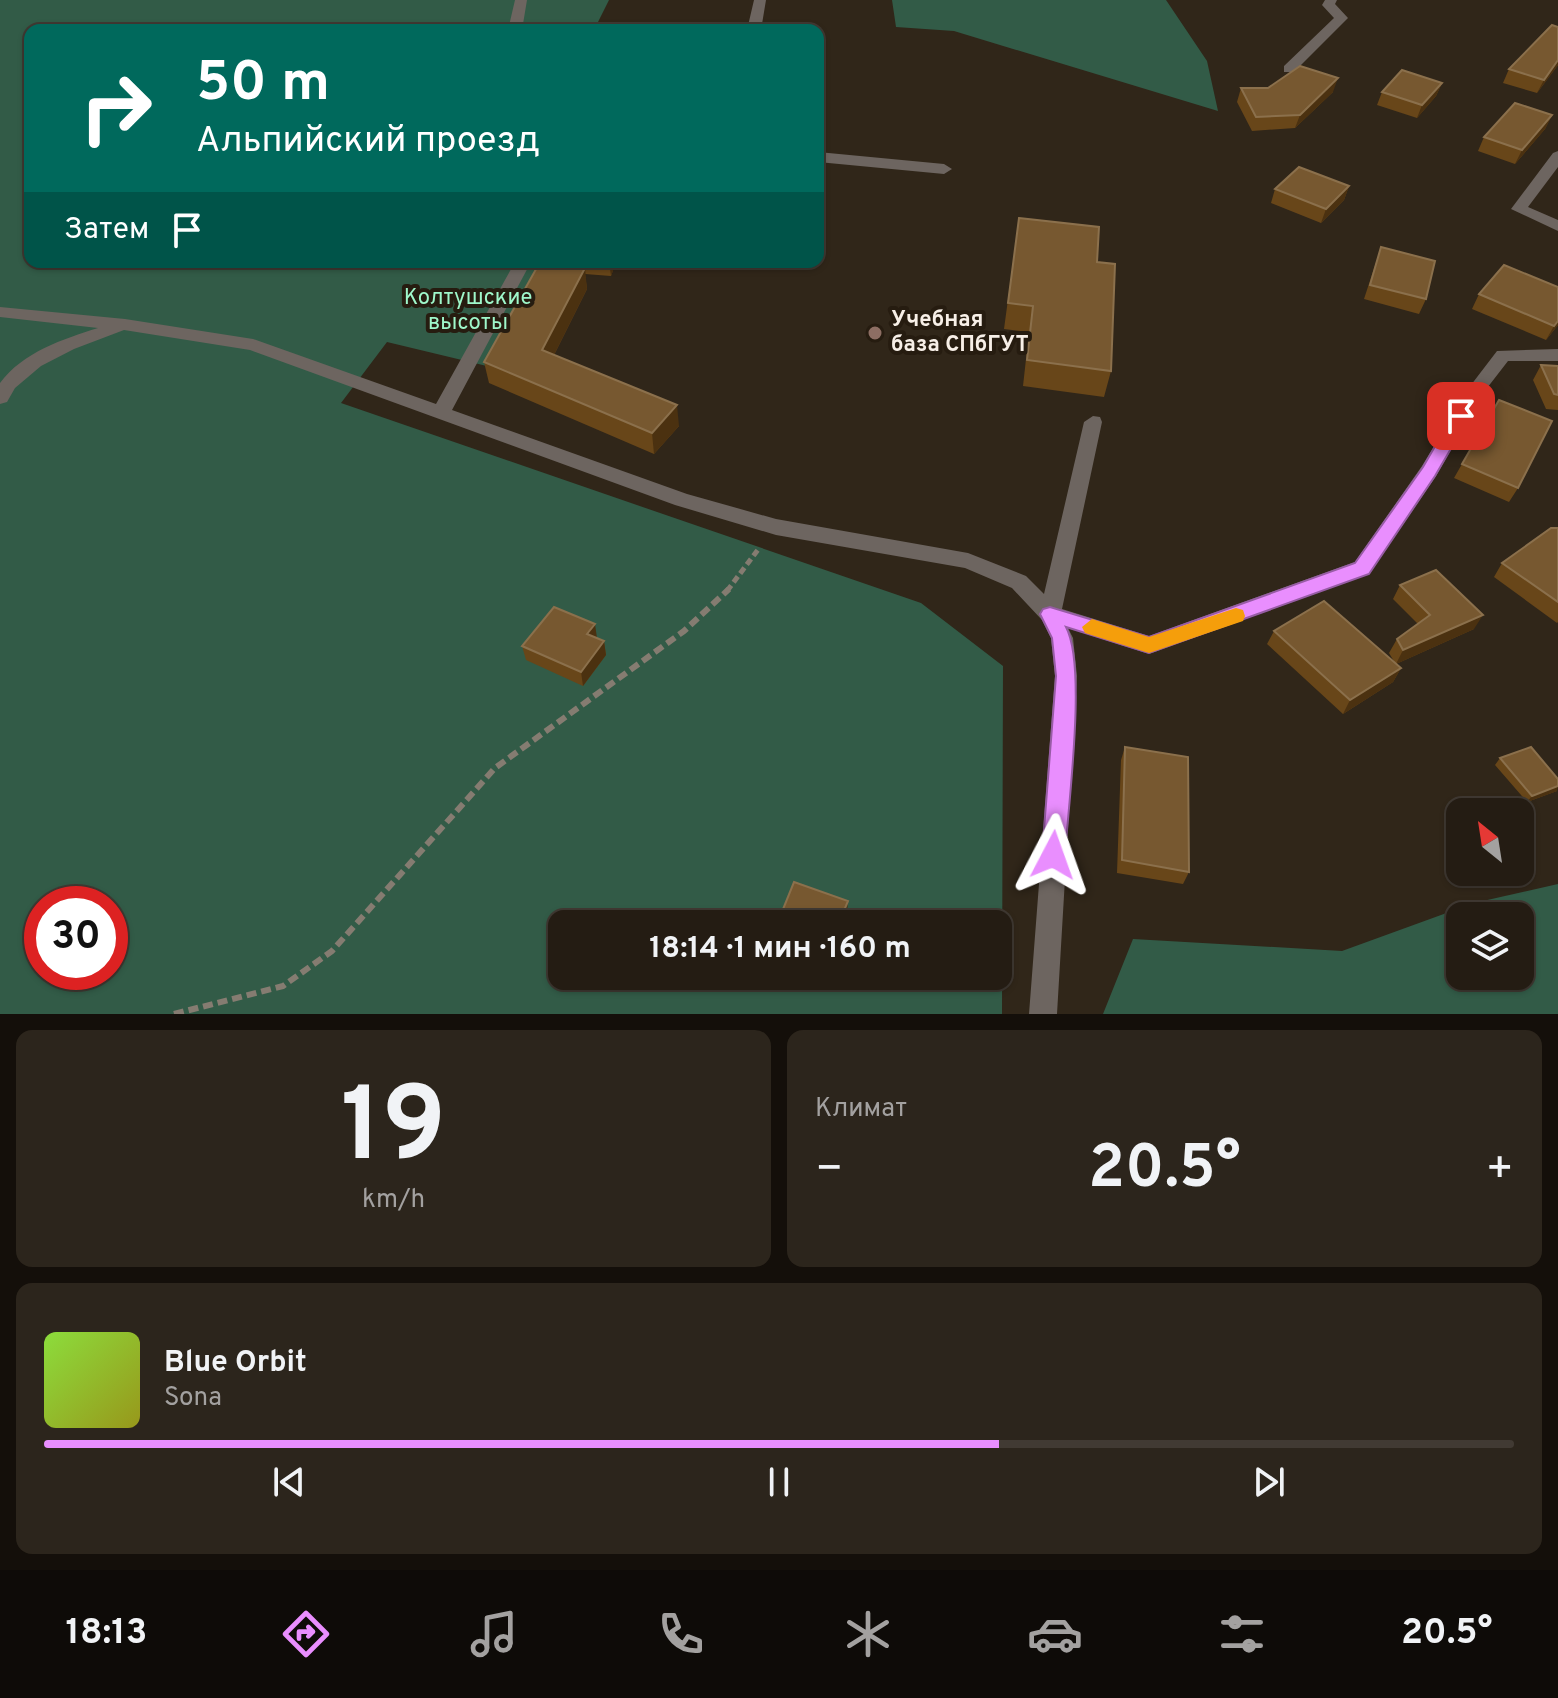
<!DOCTYPE html>
<html lang="ru">
<head>
<meta charset="utf-8">
<style>
	:root { --surface:#241c13; --page:#2c251c; --text:#f1f3f6; --muted:#a3a1a0; --line:#413a33; --accent:#e98efe }
	body { margin:0; font-family:Overpass,sans-serif; background:var(--page); color:var(--text); height:100vh; display:flex; flex-direction:column; font-size:30px; white-space:nowrap }
	* { box-sizing:border-box; margin:0 }
	p { font-size:26px; color:var(--muted) }
	.icon { flex:none; width:44px; height:44px; fill:none; stroke:currentColor; stroke-width:2; stroke-linecap:round; stroke-linejoin:round }
	.map { position:relative; height:1014px; overflow:hidden }
	.drawer { display:flex; flex-direction:column; gap:16px; padding:16px; background:#140f0a; flex:1 }
	.drawer>* { flex:none }
	.banner { position:absolute; left:24px; top:24px; width:800px; height:244px; border-radius:16px; box-shadow:0 2px 6px #0004,0 0 0 2px var(--line); background:#00695c; color:#fff; overflow:hidden }
	.needle { width:52px; rotate:330deg }
	.fabs { position:absolute; left:1446px; top:798px; display:grid; gap:16px }
	.fabs a { display:grid; place-items:center; width:88px; height:88px; border-radius:16px; background:var(--surface); box-shadow:0 2px 6px #0004,0 0 0 2px var(--line); font-size:40px }
	.speed { position:absolute; left:24px; top:886px; display:flex; gap:16px; font-size:40px; font-weight:700; text-align:center }
	.speed>* { display:grid; place-content:center; width:104px; height:104px; border-radius:50%; background:var(--surface); box-shadow:0 2px 6px #0004,0 0 0 2px var(--line); line-height:1 }
	.speed .limit { border:12px solid #d22; background:#fff; color:#111 }
	.pin { position:absolute; display:grid; place-items:center; width:68px; height:68px; color:#fff; margin:-34px; border-radius:16px; box-shadow:0 4px 12px #0006 }
	.me { position:absolute; width:88px; margin:-44px; rotate:4deg; stroke-linejoin:round; filter:drop-shadow(0 0 6px #0008) }
	.turn { display:flex; align-items:center; gap:28px; height:168px; padding:0 40px; font-size:36px }
	.turn .icon { width:104px; height:104px; stroke-width:2.5 }
	.turn b { display:block; font-size:56px; line-height:68px }
	.then { display:flex; align-items:center; height:76px; padding:0 40px; background:#0003; gap:16px; font-size:30px }
	.big { font-size:60px; font-weight:700; line-height:1.1 }
	.drawer .card { flex:1; display:flex; flex-direction:column; justify-content:center; gap:12px; min-width:0; padding:0 28px; border-radius:16px; background:var(--page) }
	.drawer .dial { align-items:center; gap:0 }
	.dial b { font-size:104px; line-height:1 }
	.song { display:flex; align-items:center; gap:24px }
	.cover { width:96px; height:96px; border-radius:12px; background:linear-gradient(135deg,hsl(90 70% 55%),hsl(60 70% 35%)) }
	.played { height:8px; border-radius:4px; background:linear-gradient(90deg,var(--accent) 65%,var(--line) 65%) }
	.keys { display:flex; justify-content:space-around; direction:ltr }
	.heat { display:flex; justify-content:space-between; align-items:center; font-size:44px; direction:ltr }
	.drawer .tiles { flex:1; display:grid; gap:16px; grid-template-columns:1fr 1fr }
	.card:last-child { grid-column:span 2 }
	.trip { position:absolute; left:548px; top:910px; width:464px; height:80px; border-radius:16px; background:var(--surface); box-shadow:0 2px 6px #0004,0 0 0 2px var(--line); font-weight:700; line-height:80px; text-align:center }
	.tabs { display:flex; height:128px; justify-content:space-around; align-items:center; background:#0e0b08; color:var(--muted) }
	.tabs .icon { width:56px; height:56px }
	.tabs .selected { color:var(--accent) }
	.tabs b { font-size:36px; color:var(--text) }
	.map>svg:first-child { display:block }
	.green { fill:#325b47; fill-rule:evenodd }
	.lines { fill:none; stroke-linecap:round; stroke-linejoin:round }
	.path-far1 { stroke:#857c71; stroke-width:5; stroke-dasharray:7 4; stroke-linecap:butt }
	.path { stroke:#857c71; stroke-width:6; stroke-dasharray:10 5; stroke-linecap:butt }
	.minor { fill:#6d6560; fill-rule:evenodd }
	.wall { fill:#684619 }
	.shaded-wall { fill:#4b3110 }
	.building { fill:#775830; stroke:#8b704c; stroke-width:2 }
	.route { fill:#e98efe; stroke:#975ca5; stroke-width:2 }
	.slow { fill:#f59e0b }
	.education-dot { fill:#8d6e63; stroke:#261c10; stroke-width:3 }
	.labels { text-anchor:middle; dominant-baseline:central; stroke-width:8; stroke-linejoin:round; paint-order:stroke }
	.park-label { font-size:22px; fill:#9ff8cb; stroke:#261c10 }
	.poi-label { font-size:22px; font-weight:bold; fill:#f7efe7; stroke:#261c10; text-anchor:start }
</style>
</head>
<body>
<div class="map">
<svg width="1558" height="1014" viewBox="0 0 1558 1014">
	<rect width="100%" height="100%" fill="#302619"/>
	<path class="green" d="M0,0H609L594,30H30V262H555L545,291L491,367L387,342L341,403L921,603L1003,666L1002,1014H0ZM42,904H110V972H42ZM562,924H998V976H562Z
		M892,0H1166L1207,61L1218,111L954,31L896,27Z
		M1558,884V1014H1103L1133,939L1342,951L1474,903ZM1520,916V976H1460V916Z"/>
	<g class="lines">
		<path class="path-far1" d="M727,591L760,547"/>
		<path class="path" d="M174,1014L283,986L332,951L495,768L684,631L729,589"/>
		<path class="minor" d="M515,0H527L522,30H508Z
			M754,0H766L761,30H747Z
			M1325,0H1337L1335,4L1348,18L1294,72H1284V66L1334,18L1322,5Z
			M1558,151V167L1528,207L1558,220V231L1511,209L1553,153Z
			M818,152L944,164L952,169L944,174L818,162Z
			M515,262H531L452,410L687,494L776,519L968,553L1026,576L1044,594L1084,422L1093,416L1100,417L1102,422L1062,609L1149,636L1355,562L1422,466L1471,385L1497,351L1558,349V361H1508L1484,392L1436,476L1369,574L1149,654L1068,628L1073,638L1077,676L1057,1014H1029L1055,676L1051,638L1042,620L1012,588L965,568L776,535L675,505L250,350L124,330L74,349L41,366L15,388L7,402L0,404V383C23,352 63,339 98,328L0,317V307L125,319L253,339L436,404Z"/>
	</g>
	<path class="wall" d="M1558,65L1537,93L1503,83L1509,69Z
		M1442,83L1436,96L1417,118L1377,105L1382,92Z
		M1241,88L1333,92L1295,128L1252,131L1237,102Z
		M1552,115L1545,129L1515,164L1478,151L1484,137Z
		M1349,186L1344,200L1321,223L1271,203L1275,189Z
		M1019,218L1097,262L1111,371L1104,397L1023,386L1029,332L1004,329Z
		M1381,247L1426,299L1419,314L1364,299Z
		M581,262H616L611,276L585,274L587,289L554,355L679,426L654,454L489,383L484,362L582,268Z
		M1558,287V325L1546,340L1472,309L1479,294Z
		M1541,365L1558,366V410L1546,409L1533,380Z
		M1462,464L1518,488L1509,502L1454,478Z
		M1558,528V622L1557,623L1494,577L1502,563Z
		M1400,585L1474,629L1396,664L1401,668L1393,682L1343,714L1267,644L1274,631L1395,663L1389,653L1397,639L1418,624L1393,599Z
		M597,638L604,641L606,655L583,686L526,660L522,646Z
		M1125,747L1189,872L1183,884L1117,873L1121,760Z
		M1500,758L1557,791L1527,802L1495,765Z
		M817,976H851L847,987Z"/>
	<path class="shaded-wall" d="M1558,60V65L1537,93L1544,80Z
		M1338,78L1333,92L1295,128L1300,115Z
		M1442,83L1436,96L1417,118L1422,105Z
		M1552,115L1545,129L1515,164L1522,150Z
		M1349,186L1344,200L1321,223L1326,209Z
		M609,262H616L611,276Z
		M585,268L587,289L546,371L542,350Z
		M1558,321V325L1546,340L1554,326Z
		M677,405L679,426L654,454L652,433Z
		M1483,615L1474,629L1396,664L1403,650Z
		M595,624L597,638L587,634Z
		M604,641L606,655L583,686L581,672Z
		M1401,668L1393,682L1343,714L1350,700Z
		M1558,786L1557,791L1527,802L1532,796Z
		M848,901L847,914L842,924H839Z"/>
	<path class="building" d="M1552,25L1558,27V60L1544,80L1509,69Z
		M1300,66L1338,78L1300,115L1256,117L1241,88H1268Z
		M1402,70L1442,83L1422,105L1382,92Z
		M1515,103L1552,115L1522,150L1484,137Z
		M1299,167L1349,186L1326,209L1275,189Z
		M1019,218L1099,227L1097,262L1115,264L1111,371L1027,360L1033,306L1008,303Z
		M1381,247L1435,261L1426,299L1370,285Z
		M540,262L585,268L542,350L677,405L652,433L484,362Z
		M1504,265L1558,287V321L1554,326L1479,294Z
		M1541,365L1558,366V395L1554,394Z
		M1499,400L1552,421L1518,488L1462,464Z
		M1551,528H1558V602L1502,563Z
		M1436,570L1483,615L1403,650L1397,639L1430,615L1400,585Z
		M1324,601L1401,668L1350,700L1274,631Z
		M554,607L595,624L587,634L604,641L581,672L522,646Z
		M1125,747L1188,757L1189,872L1122,860Z
		M1531,747L1558,779V786L1532,796L1500,758Z
		M794,882L848,901L839,923L841,924H777Z"/>
	<path class="route" d="M1461,410L1470,416L1435,476L1369,574L1149,653L1066,627C1087,666 1068,806 1065,855L1061,862L1053,866L1045,862L1042,855L1056,676L1052,638L1040,614L1043,609L1050,607L1149,637L1355,563L1423,467L1455,412Z"/>
	<path class="slow" d="M1236,608L1243,610L1245,616L1243,621L1149,653L1085,633L1082,627L1092,619L1149,637Z"/>
	<circle class="education-dot" cx="875" cy="333" r="8"/>
	<g class="labels">
		<g class="park-label">
			<text x="468" y="298">Колтушские<tspan x="468" dy="25">высоты</tspan></text>
		</g>
		<g class="poi-label">
			<text x="891" y="320">Учебная<tspan x="891" dy="25">база СПбГУТ</tspan></text>
		</g>
	</g>
</svg>
<div class="fabs">
<a><svg class="needle" viewBox="-14 -14 28 28"><path d="M0-13l5 13h-10z" fill="#e53935"/><path d="M0 13l5-13h-10z" fill="#a3a1a0"/></svg></a>
<a><svg class="icon" aria-label="layers" viewBox="0 0 24 24"><path d="M12 4l9 5-9 5-9-5zM3 14l9 5 9-5"/></svg></a>
</div>
<div class="speed"><div class="limit">30</div></div>
<div class="pin" style="left:1461px;top:416px;background:#d93025"><svg class="icon" aria-label="arrive" viewBox="0 0 24 24"><path d="M6 21V4h12l-3 4 3 4H6"/></svg></div>
<svg class="me" style="left:1053px;top:855px" viewBox="-20 -20 40 40"><path d="M0-17L14 15 0 8-14 15z" fill="#e98efe" stroke="#fff" stroke-width="4"/></svg>
<div class="trip">18:14 · 1 мин · 160 m</div>
<div class="banner">
<div class="turn"><svg class="icon" aria-label="right" viewBox="0 0 24 24"><path d="M7 20v-9h11M14 6l5 5-5 5"/></svg><div><b>50 m</b>Альпийский проезд</div></div>
<div class="then">Затем<svg class="icon" aria-label="arrive" viewBox="0 0 24 24"><path d="M6 21V4h12l-3 4 3 4H6"/></svg></div>
</div>
</div>
<section class="drawer">
<div class="tiles">
<div class="card dial"><b>19</b><p>km/h</p></div>
<div class="card"><p>Климат</p>
<div class="heat"><a>−</a><b class="big">20.5°</b><a>+</a></div>
</div>
<div class="card">
<div class="song"><i class="cover"></i><div><b>Blue Orbit</b><p>Sona</p></div></div>
<div class="played"></div>
<div class="keys"><svg class="icon" aria-label="previous" viewBox="0 0 24 24"><path d="M18 5L8 12l10 7zM5 5v14"/></svg><svg class="icon" aria-label="pause" viewBox="0 0 24 24"><path d="M8 5v14M16 5v14"/></svg><svg class="icon" aria-label="next" viewBox="0 0 24 24"><path d="M6 5l10 7-10 7zM19 5v14"/></svg></div>
</div>
</div>
</section>
<nav class="tabs">
<b>18:13</b>
<svg class="icon selected" aria-label="directions" viewBox="0 0 24 24"><path d="M12 3l9 9-9 9-9-9zM9 14v-3h6M13 9l2 2-2 2"/></svg>
<svg class="icon" aria-label="music" viewBox="0 0 24 24"><path d="M9 18V5l10-2v13"/><circle cx="6" cy="18" r="3"/><circle cx="16" cy="16" r="3"/></svg>
<svg class="icon" aria-label="phone" viewBox="0 0 24 24"><path d="M5 4h4l2 5-3 2q2 4 5 5l2-3 5 2v4C11 20 4 13 5 4z"/></svg>
<svg class="icon" aria-label="climate" viewBox="0 0 24 24"><path d="M12 3v18M4 7l16 10M4 17L20 7"/></svg>
<svg class="icon" aria-label="car" viewBox="0 0 24 24"><path d="M5 17H2v-5l4-1 3-4h7l3 4 3 1v5h-3M9 17h6M6 11h13"/><circle cx="7" cy="17" r="2"/><circle cx="17" cy="17" r="2"/></svg>
<svg class="icon" aria-label="filters" viewBox="0 0 24 24"><path d="M4 7h16M4 17h16"/><circle cx="9" cy="7" r="2"/><circle cx="15" cy="17" r="2"/></svg>
<b>20.5°</b>
</nav>
</body>
</html>
